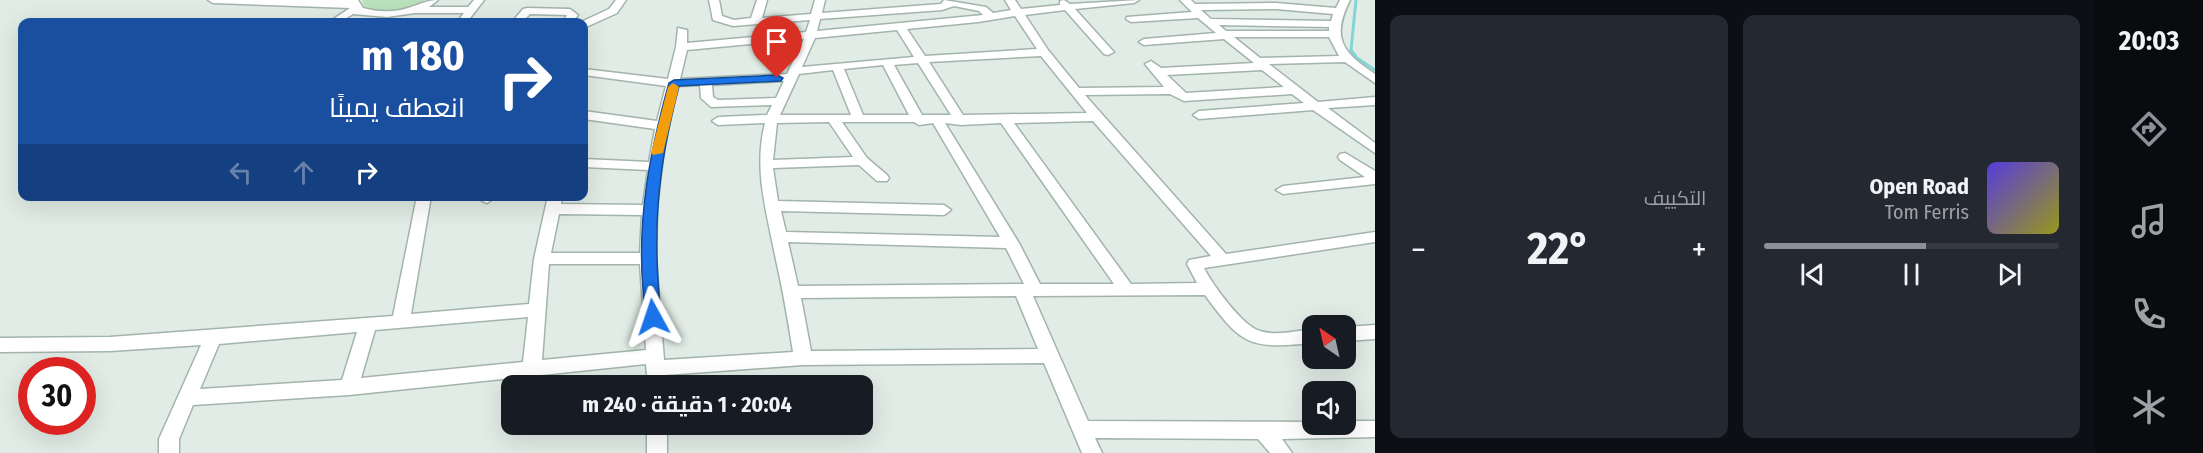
<!DOCTYPE html>
<html lang="ar">
<head>
<meta charset="utf-8">
<style>
	:root { --surface:#171b24; --page:#242831; --text:#f1f3f6; --muted:#9ea1a6; --line:#363941; --accent:#8c9099 }
	body { margin:0; font-family:"Fira Sans Condensed",Cairo,sans-serif; background:var(--page); color:var(--text); direction:rtl; height:100vh; display:flex; flex-direction:column; font-size:22px; white-space:nowrap }
	* { box-sizing:border-box; margin:0 }
	p { font-size:20px; color:var(--muted) }
	.icon { flex:none; width:33px; height:33px; fill:none; stroke:currentColor; stroke-width:2; stroke-linecap:round; stroke-linejoin:round }
	.map { position:relative; flex:1; overflow:hidden; direction:ltr }
	.drawer { display:flex; flex-direction:column; gap:15px; padding:15px; background:#0d0f14; width:720px }
	.drawer>* { flex:none }
	.top-card { position:absolute; left:18px; top:18px; width:570px; height:183px; border-radius:12px; box-shadow:0 6px 24px #0002; direction:rtl; background:#1a4fa0; color:#fff; overflow:hidden }
	.needle { width:39px; rotate:326deg }
	.controls { position:absolute; left:1302px; top:315px; display:grid; gap:12px }
	.controls a { display:grid; place-items:center; width:54px; height:54px; border-radius:12px; background:var(--surface); box-shadow:0 6px 24px #0002; font-size:30px }
	.speed { position:absolute; left:18px; top:357px; display:flex; gap:12px; font-size:30px; font-weight:700; text-align:center }
	.speed>* { display:grid; place-content:center; width:78px; height:78px; border-radius:50%; background:var(--surface); box-shadow:0 6px 24px #0002; line-height:1 }
	.speed .limit { border:9px solid #d22; background:#fff; color:#111 }
	.pin { position:absolute; display:grid; place-items:center; width:51px; height:51px; color:#fff; margin:-62px -26px; border-radius:50% 50% 50% 0; rotate:-45deg; box-shadow:0 0 6px #0007 }
	.pin .icon { rotate:45deg }
	.me { position:absolute; width:66px; margin:-33px; rotate:355deg; stroke-linejoin:round; filter:drop-shadow(0 0 4px #0008) }
	.turn { display:flex; align-items:center; gap:21px; height:126px; padding:0 24px; font-size:27px }
	.turn .icon { width:78px; height:78px; stroke-width:2.5 }
	.turn b { display:block; font-size:42px; line-height:51px }
	.lanes { display:flex; align-items:center; height:57px; padding:0 24px; background:#0003; justify-content:center; gap:30px; direction:ltr }
	.lanes .off { opacity:.35 }
	.big { font-size:45px; font-weight:700; line-height:1.1 }
	.drawer .card { flex:1; display:flex; flex-direction:column; justify-content:center; gap:9px; min-width:0; padding:0 21px; border-radius:12px; background:var(--page) }
	.song { display:flex; align-items:center; gap:18px }
	.cover { width:72px; height:72px; border-radius:9px; background:linear-gradient(135deg,hsl(250 70% 55%),hsl(60 70% 35%)) }
	.played { height:6px; border-radius:3px; background:linear-gradient(90deg,var(--accent) 55%,var(--line) 55%) }
	.keys { display:flex; justify-content:space-around; direction:ltr }
	.heat { display:flex; justify-content:space-between; align-items:center; font-size:33px; direction:ltr }
	.drawer .tiles { flex:1; display:grid; gap:15px; grid-template-columns:repeat(2,1fr) }
	.trip { position:absolute; left:501px; top:375px; width:372px; height:60px; border-radius:12px; background:var(--surface); box-shadow:0 6px 24px #0002; font-weight:700; line-height:60px; text-align:center; direction:rtl }
	main { display:flex; flex:1; min-height:0 }
	.menu { display:flex; flex-direction:column; width:108px; justify-content:space-around; align-items:center; background:#090b0e; color:var(--muted) }
	.menu .icon { width:42px; height:42px }
	.menu .on { color:var(--accent) }
	.menu b { font-size:27px; color:var(--text) }
	.map>svg:first-child { display:block }
	.green { fill:#b7e0bb }
	.lines { fill:none; stroke-linecap:round; stroke-linejoin:round }
	.stream { stroke:#83d6d6; stroke-width:3 }
	.minor-casing { stroke:#a2b4ab; stroke-width:3 }
	.minor { fill:#fff; fill-rule:evenodd }
	.route { fill:#1a73e8; stroke:#114b97; stroke-width:1.5 }
	.slow { fill:#f59e0b }
</style>
</head>
<body>
<main>
<nav class="menu">
<b>20:03</b>
<svg class="icon on" aria-label="directions" viewBox="0 0 24 24"><path d="M12 3l9 9-9 9-9-9zM9 14v-3h6M13 9l2 2-2 2"/></svg>
<svg class="icon" aria-label="music" viewBox="0 0 24 24"><path d="M9 18V5l10-2v13"/><circle cx="6" cy="18" r="3"/><circle cx="16" cy="16" r="3"/></svg>
<svg class="icon" aria-label="phone" viewBox="0 0 24 24"><path d="M5 4h4l2 5-3 2q2 4 5 5l2-3 5 2v4C11 20 4 13 5 4z"/></svg>
<svg class="icon" aria-label="climate" viewBox="0 0 24 24"><path d="M12 3v18M4 7l16 10M4 17L20 7"/></svg>
</nav>
<section class="drawer">
<div class="tiles">
<div class="card">
<div class="song"><i class="cover"></i><div><b>Open Road</b><p>Tom Ferris</p></div></div>
<div class="played"></div>
<div class="keys"><svg class="icon" aria-label="previous" viewBox="0 0 24 24"><path d="M18 5L8 12l10 7zM5 5v14"/></svg><svg class="icon" aria-label="pause" viewBox="0 0 24 24"><path d="M8 5v14M16 5v14"/></svg><svg class="icon" aria-label="next" viewBox="0 0 24 24"><path d="M6 5l10 7-10 7zM19 5v14"/></svg></div>
</div>
<div class="card"><p>التكييف</p>
<div class="heat"><a>−</a><b class="big">22°</b><a>+</a></div>
</div>
</div>
</section>
<div class="map">
<svg width="1375" height="453" viewBox="0 0 1375 453">
	<rect width="100%" height="100%" fill="#e0ece5"/>
	<path class="green" d="M362,0H425C409,12 382,15 364,6Z"/>
	<g class="lines">
		<path class="stream" d="M1356,0L1351,50L1357,58L1375,70"/>
		<defs>
			<path id="minor" d="M208,0H358L363,8C378,12 395,13 411,7C421,4 427,0 438,0L429,7H468L474,0H484L467,22H457L464,13H415L387,17L353,14L340,22H329L350,8L213,3Z
				M616,0H626L617,13L584,28V22H581L609,9Z
				M709,0H719L722,16L734,20L751,18L757,0H767L762,18L811,14L815,0H825L822,13L941,4L944,0L986,7L993,13L1011,10L1005,0H1015L1021,9L1060,5V1L1064,0L1070,4L1139,0L1134,3L1075,9L1112,50L1114,52L1108,55L1104,54L1065,10L1025,15L1048,50L1079,88L1164,87L1145,64L1151,61L1161,68L1254,63L1224,39L1144,45L1139,42L1144,39L1216,33L1198,18L1131,22L1126,19L1127,17L1192,12L1180,0H1191L1195,4L1276,3L1336,8L1340,0H1350C1331,38 1342,52 1375,74V83L1345,62L1269,64L1318,102L1375,97V105L1328,108L1375,143V153L1313,110L1199,119L1193,115L1199,111L1304,103L1292,94L1184,101L1170,94L1085,95L1226,254L1375,232V242L1204,268C1212,284 1243,327 1260,331C1276,336 1296,331 1312,329V343C1250,349 1242,346 1205,295L1033,296L1088,421L1312,422V424H1346V421H1375V437L1282,439L1292,453H1270L1258,439L1095,438L1102,453H1082L1044,363L803,365L665,375L666,386H648L646,364L349,395L193,405L179,439V453H159V439L201,345L110,351L0,352V338L110,337L393,316L417,196H431L411,314L529,304L534,259L548,196H562L561,204L643,205L648,170L584,167V159L649,162L655,129L584,119V111L657,121L666,86L584,75V69L668,79L676,47L678,28L687,30V43L806,32L810,20L733,26L713,20ZM954,6L979,11L983,15L817,31L820,19L942,10ZM1276,9L1333,14L1331,21L1211,19L1201,10ZM1015,16L1037,49L925,56L907,29L978,22ZM1219,25L1329,27V31H1226ZM897,30L914,57L802,67L815,38ZM1234,37H1329L1339,56L1260,58ZM804,39L787,74L680,79L687,50ZM1041,56L1087,113L963,115L929,62ZM918,63L951,115H922L894,65ZM883,65L909,115H863L844,69ZM833,70L851,115H780L799,74ZM1262,70L1284,87L1186,93L1167,75ZM784,81L776,98L718,100L713,97L712,85ZM700,85L701,98L711,107L772,105L767,115L718,117L712,121L718,125L765,123C753,170 767,213 776,260C783,290 788,321 793,352L664,360L656,258L657,210L664,146L678,86ZM1093,121L1211,256L1189,260L1187,264L1197,283L1131,284L1014,123ZM829,122L853,157L773,160L777,123ZM842,122H914L919,125L933,123L1000,237L786,232L781,211L944,215L951,210L944,205L778,201L773,168L859,165L877,181H887L889,178L887,175L867,158ZM945,123L961,125L1001,123L1114,284H1040L1019,243ZM559,214L642,215L640,253H551ZM788,242L1006,248L1024,284L798,286ZM549,264H640L646,350L542,360ZM1016,296L1038,349L811,351L801,298ZM528,317L523,362L361,378L375,330ZM357,332L342,380L200,389L219,344Z
				M527,8L570,9L578,15L573,22H563L567,15L530,14L522,22H512L523,9Z
				M1345,153L1375,171V184L1283,194L1276,190L1283,186L1365,177L1340,160L1338,157L1340,154Z
				M480,196H494V198L487,203L482,201Z
				M1375,325V339L1346,341V327Z
				M647,424H667V453H647Z"/>
		</defs>
		<use href="#minor" class="minor-casing"/>
		<use href="#minor" class="minor"/>
	</g>
	<path class="route" d="M777,75L783,78L781,81L679,86C657,170 652,231 661,317L653,323L647,321C643,312 644,299 643,289C637,218 650,151 669,83L674,80Z"/>
	<path class="slow" d="M673,83L679,87L663,153L653,155L651,153L668,87Z"/>
</svg>
<div class="controls">
<a><svg class="needle" viewBox="-14 -14 28 28"><path d="M0-13l5 13h-10z" fill="#e53935"/><path d="M0 13l5-13h-10z" fill="#9ea1a6"/></svg></a>
<a><svg class="icon" aria-label="sound" viewBox="0 0 24 24"><path d="M4 9h4l5-4v14l-5-4H4zM17 9q2 3 0 6"/></svg></a>
</div>
<div class="speed"><div class="limit">30</div></div>
<div class="pin" style="left:777px;top:78px;background:#d93025"><svg class="icon" aria-label="arrive" viewBox="0 0 24 24"><path d="M6 21V4h12l-3 4 3 4H6"/></svg></div>
<svg class="me" style="left:653px;top:317px" viewBox="-20 -20 40 40"><path d="M0-17L14 15 0 8-14 15z" fill="#1a73e8" stroke="#fff" stroke-width="4"/></svg>
<div class="trip">20:04 · 1 دقيقة · 240 m</div>
<div class="top-card">
<div class="turn"><svg class="icon" aria-label="right" viewBox="0 0 24 24"><path d="M7 20v-9h11M14 6l5 5-5 5"/></svg><div><b>180 m</b>انعطف يمينًا</div></div>
<div class="lanes"><svg class="icon off" aria-label="left" viewBox="0 0 24 24"><path d="M17 20v-9H6M10 6l-5 5 5 5"/></svg><svg class="icon off" aria-label="ahead" viewBox="0 0 24 24"><path d="M12 20V5M6 11l6-6 6 6"/></svg><svg class="icon" aria-label="right" viewBox="0 0 24 24"><path d="M7 20v-9h11M14 6l5 5-5 5"/></svg></div>
</div>
</div>
</main>
</body>
</html>
